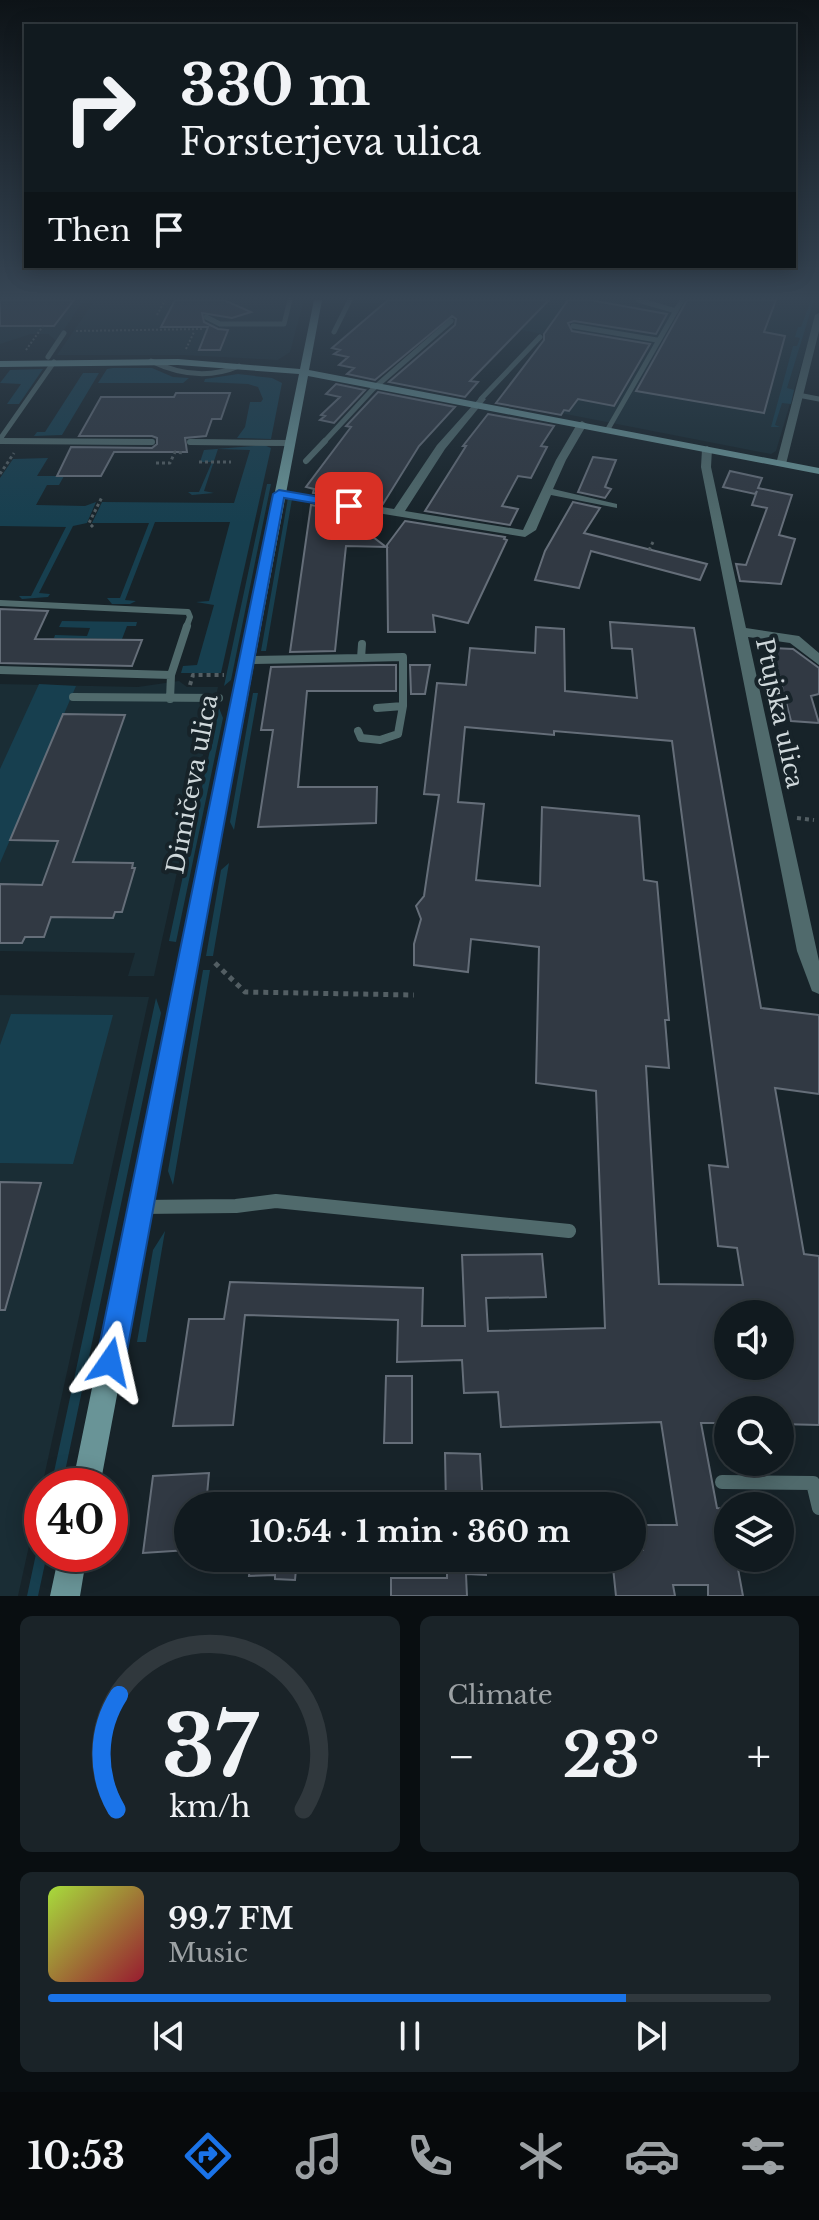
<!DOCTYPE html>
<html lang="en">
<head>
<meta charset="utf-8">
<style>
	:root { --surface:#111a1f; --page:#1a2328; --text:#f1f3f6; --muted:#9ca1a4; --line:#30383d; --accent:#1a73e8 }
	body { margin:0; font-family:"Libre Baskerville",serif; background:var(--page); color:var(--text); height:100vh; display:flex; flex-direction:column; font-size:30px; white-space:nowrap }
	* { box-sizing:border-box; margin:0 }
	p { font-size:26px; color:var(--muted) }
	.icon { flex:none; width:44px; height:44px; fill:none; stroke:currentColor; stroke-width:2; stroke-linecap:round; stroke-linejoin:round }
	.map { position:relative; height:1596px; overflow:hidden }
	.details { display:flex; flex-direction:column; gap:20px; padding:20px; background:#090e11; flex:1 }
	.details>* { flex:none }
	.top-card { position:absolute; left:24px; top:24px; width:772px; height:244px; border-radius:0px; box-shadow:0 4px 20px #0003,0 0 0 2px var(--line); background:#111a1f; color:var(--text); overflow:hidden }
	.controls { position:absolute; left:714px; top:1300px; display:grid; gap:16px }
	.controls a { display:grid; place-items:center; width:80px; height:80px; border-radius:50%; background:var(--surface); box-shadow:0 4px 20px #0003,0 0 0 2px var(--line); font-size:40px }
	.speed { position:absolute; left:24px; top:1468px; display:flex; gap:16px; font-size:40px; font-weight:700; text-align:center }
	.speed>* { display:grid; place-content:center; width:104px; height:104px; border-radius:50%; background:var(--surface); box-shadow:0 4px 20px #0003,0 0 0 2px var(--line); line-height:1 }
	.speed .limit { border:12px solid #d22; background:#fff; color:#111 }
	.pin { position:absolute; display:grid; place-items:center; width:68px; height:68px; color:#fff; margin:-34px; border-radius:16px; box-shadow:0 4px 12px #0006 }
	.me { position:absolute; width:88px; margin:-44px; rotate:11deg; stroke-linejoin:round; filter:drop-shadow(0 0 6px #0008) }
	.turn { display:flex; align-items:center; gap:28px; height:168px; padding:0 24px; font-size:36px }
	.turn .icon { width:104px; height:104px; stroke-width:2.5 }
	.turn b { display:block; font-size:56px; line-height:68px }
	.then { display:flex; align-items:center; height:76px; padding:0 24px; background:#0003; gap:16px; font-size:30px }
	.big { font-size:60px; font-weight:700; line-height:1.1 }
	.details .tile { flex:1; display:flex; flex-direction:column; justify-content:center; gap:12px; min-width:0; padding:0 28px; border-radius:12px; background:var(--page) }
	.details .dial { align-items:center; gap:0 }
	.dial svg { height:208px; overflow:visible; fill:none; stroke:var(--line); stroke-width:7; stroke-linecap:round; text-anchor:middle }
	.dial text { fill:var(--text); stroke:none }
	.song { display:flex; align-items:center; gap:24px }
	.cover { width:96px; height:96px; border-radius:12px; background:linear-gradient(135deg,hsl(80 70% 55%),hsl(350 70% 35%)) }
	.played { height:8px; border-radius:4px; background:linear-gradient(90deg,var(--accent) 80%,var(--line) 80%) }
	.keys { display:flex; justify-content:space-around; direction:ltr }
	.heat { display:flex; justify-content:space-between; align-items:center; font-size:44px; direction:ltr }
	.details .tiles { flex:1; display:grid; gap:20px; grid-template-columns:1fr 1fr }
	.tile:last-child { grid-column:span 2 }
	.trip { position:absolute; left:174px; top:1492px; width:472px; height:80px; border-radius:40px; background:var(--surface); box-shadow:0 4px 20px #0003,0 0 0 2px var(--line); font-weight:700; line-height:80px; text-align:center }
	.menu { display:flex; height:128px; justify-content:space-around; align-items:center; background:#070a0c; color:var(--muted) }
	.menu .icon { width:56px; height:56px }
	.menu .active { color:var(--accent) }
	.menu b { font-size:36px; color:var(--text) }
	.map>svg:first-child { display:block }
	.built { fill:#1a2d35 }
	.green { fill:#173f4f }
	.building { fill:#313943; stroke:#656e79; stroke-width:2; fill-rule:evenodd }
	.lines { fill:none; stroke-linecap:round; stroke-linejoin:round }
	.path-far3 { stroke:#535e63; stroke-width:2; stroke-dasharray:2 2; stroke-linecap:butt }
	.path-far2 { stroke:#535e63; stroke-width:3; stroke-dasharray:3 3; stroke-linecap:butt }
	.path-far1 { stroke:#535e63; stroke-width:4; stroke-dasharray:4 4; stroke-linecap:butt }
	.path { stroke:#535e63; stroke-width:5; stroke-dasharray:5 5; stroke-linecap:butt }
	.lane-far3 { stroke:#506a6c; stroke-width:5 }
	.lane-far2 { stroke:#506a6c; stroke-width:6 }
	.lane-far1 { stroke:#506a6c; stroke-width:8 }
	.lane { stroke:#506a6c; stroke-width:14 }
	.street { fill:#506a6c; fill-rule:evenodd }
	.secondary { fill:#699497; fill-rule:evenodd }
	.route { fill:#1a73e8; stroke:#114b97; stroke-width:2 }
	.labels { text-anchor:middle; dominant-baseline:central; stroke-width:8; stroke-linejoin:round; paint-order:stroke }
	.street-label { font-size:24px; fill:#cfd8db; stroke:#172329 }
</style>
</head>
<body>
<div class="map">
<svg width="819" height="1596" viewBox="0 0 819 1596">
	<rect width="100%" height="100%" fill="#172329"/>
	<path class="built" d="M0,300H84L56,341L48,334H31L0,344Z
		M95,300H304L290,352L278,360L183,355H57Z
		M381,300H814L819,305L776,451L771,454L530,407L555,337Z
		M179,681L187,687H218L154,976H128L135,953L0,951V684L138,687Z
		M0,995L149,997L18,1596H0Z"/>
	<path class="green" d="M811,300H814L787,388L794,390L791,404L782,403L775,425L780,427H771L793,346H797L800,338L795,337L798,327H801Z
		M113,368H152L173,377L189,378L183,383H98L107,369Z
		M43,369L19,404H7L21,384L0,383L10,370Z
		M83,373H99L62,435L34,436L37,432H45Z
		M238,374L272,378L282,383L271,439L237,438L245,427L250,402H261L263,399L258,387L248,384L204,382L205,379Z
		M264,445L271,448L221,673H181L183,666L197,665L214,605L196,602L209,601L230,522H155L125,600L136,601L130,604H112L107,598H120L149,523H92L102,502L234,503L250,450L218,449L204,491L214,493L192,495L188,492H199L212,462H200L204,450Z
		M48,458L37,476H64L59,485H47L36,505L85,506L96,502L87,523L73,526L39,593L50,594L48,597L22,599L19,596H31L66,527L0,526V478L13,459Z
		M267,484H271L231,680L224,686Z
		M288,498L292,499L266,651H261Z
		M62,621L137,622L136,626H127L122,639L54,638L55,635L87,636L90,628L59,627Z
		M39,684L76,686L0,863V769Z
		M253,693H258L234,830L230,822Z
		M219,708L223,718L176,942L169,941Z
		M229,863L213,956H206L221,870Z
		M203,970H210L173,1185L168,1171Z
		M156,998L161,1013L62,1486H51Z
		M11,1014L113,1015L73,1164L0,1163V1045Z
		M165,1231L146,1342H137L153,1250Z
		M42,1526V1554H47L38,1596H27Z"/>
	<path class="building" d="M0,300H74L54,326H0Z
		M175,300H224L251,312L232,318L202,313L204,322L218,329L228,330L220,350H199L208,327H161Z
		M388,300H549L470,381L478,382L465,397L389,382L455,325L456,319L452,316L375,380L347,374L354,368L339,365L348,357L334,354L340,350L332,348Z
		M568,300H590L667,314L656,334L574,321L568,323L572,331L650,344L614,406L578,399L569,411L564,410L561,415L496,403L544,340V334Z
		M687,300H776L764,332L785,336L764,413L636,391Z
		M336,384L365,390L334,423L320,420L325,416L321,415L340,397L326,394Z
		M378,392L455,407L419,446L383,504L313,493L314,489L306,487L351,427L346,426Z
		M176,393H230L221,419H212L206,436L185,438L187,452H114L101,476H57L71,447L152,448L157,444V438L152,436H79L101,397H174Z
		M488,414L554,426L541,446L547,447L531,478L518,476L502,506L518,509L510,525L425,511L466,446H463Z
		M593,457L616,460L605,487L611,489L605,498L578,492Z
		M730,471L762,478L758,488L792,495L779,535L795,539L781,584L740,581L736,564L746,565L767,508L752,505L757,491L755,494L723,487Z
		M573,502L600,508L584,533L707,564L700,580L591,551L579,588L535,580L545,551Z
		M311,505L375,516L364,530L386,547L346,546L335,651L290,652Z
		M405,521L505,537L504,539L507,540L468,623L433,615L435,632H388L387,545Z
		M0,609L48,611L35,639L142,640L132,666L0,663Z
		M610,622L694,628L761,1008L819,1015V1094L775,1088L804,1254L819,1256V1425L780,1424V1410H728V1423H701L717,1508L726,1509L728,1558H736L743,1596H708V1585H673L675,1596H616L612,1558H632V1550H643L640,1525H677L661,1422L501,1427L498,1392L464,1393L462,1360L397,1362L398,1320L245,1315L233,1425L173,1426L189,1319H224L230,1282L423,1288L422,1326H465L462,1255L542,1254L546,1297L486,1298L488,1331L605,1328L596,1091L536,1083L539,947L471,939L468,972L414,965V944L421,919L416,906L424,896L439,795L424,794L437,683L466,685L470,648L535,653L536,627L564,629L565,691L637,698L632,649L612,648ZM465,727L554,735V731L672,741L728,1167L709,1165L718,1246L737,1248L743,1285L659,1284L646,1066L669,1068L665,1020H669L657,882L644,880L639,816L542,807L540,886L476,880L484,804L458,802ZM728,1314H780V1366H728Z
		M772,648L793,649L819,668V694L811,696L819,723L791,721Z
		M377,665H396V691H307L298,787H377L376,823L258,827L273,730H261L271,667Z
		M410,665H430L425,694H411Z
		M63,714L125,715L73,862L133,863L132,868H135L122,912H115L113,918L51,917L44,937H25L22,943H0V884L42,885L58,841L10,840Z
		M0,1182L41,1183L5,1310H0Z
		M386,1376H412V1443H384Z
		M445,1453L480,1454L483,1506H446Z
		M209,1473L206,1506H188V1550L143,1553L153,1476Z
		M251,1558H297L295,1580L275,1579V1575L249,1576Z
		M447,1558H485L486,1575L466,1574L467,1596H391V1578H447Z"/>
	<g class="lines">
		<path class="path-far3" d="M157,315L165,300
			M76,331L202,329
			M186,349L194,332
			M26,350L43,326"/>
		<path class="path-far2" d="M199,462H231
			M156,463H170L175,452L184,453
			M0,474L14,453
			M93,527L89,523L102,497
			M649,550L653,542"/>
		<path class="path-far1" d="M763,662L776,663
			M190,685L193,675H224
			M773,702L787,704
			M797,818L814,820"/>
		<path class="path" d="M215,963L245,992L414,995"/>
		<path class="lane-far3" d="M638,300L676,311
			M206,317L220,324H284L290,300
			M573,326L657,340
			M334,332L350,300
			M48,357L64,333
			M151,361C180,375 209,379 239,366
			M798,395L819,399
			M481,399L540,337
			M608,429L682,300
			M0,439L54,362
			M0,441L152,442
			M190,442L277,443
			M323,443L373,389L451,321"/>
		<path class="lane-far2" d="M0,441L152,442
			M190,442L289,443
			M306,461L325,441
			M0,603L188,612L190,617L186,628"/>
		<path class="lane-far1" d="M361,658L403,657V706L377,708
			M247,660L361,658L362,644
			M0,670L171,675
			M73,697L219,698
			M170,699L171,675L187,626
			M358,731L361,738L380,740L398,734L403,706"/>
		<path class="lane" d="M141,1207L236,1206L276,1201L569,1231
			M722,1482L813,1483L819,1508"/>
		<path class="street" d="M819,313V331L786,464L777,466L776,464L815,315Z
			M481,396L486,399L445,449L405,511L523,530L556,460L577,424L582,421L587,424L566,460L553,489L617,504V508L551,495L536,530L525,537L279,497L274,494L279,491L394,509L437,445Z
			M707,446L712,449L711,467L746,628L799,636L819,653V665L790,643L748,637L819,961V994L812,991L797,951L701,467L702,449Z"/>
		<path class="secondary" d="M314,300H322L309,370L819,468V474L308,376L100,1486H72L299,374L178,365L0,367V361L178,359L300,369Z
			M59,1554H87L80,1596H50Z"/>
	</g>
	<linearGradient id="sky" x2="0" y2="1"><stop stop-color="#0d1317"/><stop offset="0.57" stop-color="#364554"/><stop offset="1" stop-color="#364554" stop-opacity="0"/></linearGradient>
	<rect width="819" height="523" fill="url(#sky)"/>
	<path class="route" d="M279,490L349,502L355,506L349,509L284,498L125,1362L121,1372L110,1377L100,1372L96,1362L273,494Z"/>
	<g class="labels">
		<g class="street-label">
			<text transform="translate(780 713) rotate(78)">Ptujska ulica</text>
			<text transform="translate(192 784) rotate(-79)">Dimičeva ulica</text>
		</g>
	</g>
</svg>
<div class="controls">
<a><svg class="icon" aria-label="sound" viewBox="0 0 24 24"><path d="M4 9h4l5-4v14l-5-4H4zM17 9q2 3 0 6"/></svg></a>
<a><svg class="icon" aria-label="search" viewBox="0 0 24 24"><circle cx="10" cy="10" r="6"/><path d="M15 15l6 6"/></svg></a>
<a><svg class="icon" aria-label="layers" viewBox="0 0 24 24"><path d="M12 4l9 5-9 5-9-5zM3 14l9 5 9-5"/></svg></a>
</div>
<div class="speed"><div class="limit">40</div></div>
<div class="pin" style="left:349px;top:506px;background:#d93025"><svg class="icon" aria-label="arrive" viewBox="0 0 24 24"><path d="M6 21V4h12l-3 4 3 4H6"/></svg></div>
<svg class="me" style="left:110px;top:1362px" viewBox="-20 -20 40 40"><path d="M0-17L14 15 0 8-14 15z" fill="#1a73e8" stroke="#fff" stroke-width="4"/></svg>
<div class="trip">10:54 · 1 min · 360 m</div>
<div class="top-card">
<div class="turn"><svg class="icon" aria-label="right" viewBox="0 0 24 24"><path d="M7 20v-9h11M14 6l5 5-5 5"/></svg><div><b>330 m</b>Forsterjeva ulica</div></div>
<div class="then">Then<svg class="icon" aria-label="arrive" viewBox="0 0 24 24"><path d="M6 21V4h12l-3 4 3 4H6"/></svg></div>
</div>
</div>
<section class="details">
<div class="tiles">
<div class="tile dial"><svg viewBox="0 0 100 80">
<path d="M14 69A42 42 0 1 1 86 69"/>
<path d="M14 69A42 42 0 0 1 15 25" stroke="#1a73e8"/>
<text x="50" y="56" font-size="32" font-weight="700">37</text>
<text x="50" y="72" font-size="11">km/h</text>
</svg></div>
<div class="tile"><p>Climate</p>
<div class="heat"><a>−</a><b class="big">23°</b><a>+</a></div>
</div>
<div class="tile">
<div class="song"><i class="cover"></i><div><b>99.7 FM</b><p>Music</p></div></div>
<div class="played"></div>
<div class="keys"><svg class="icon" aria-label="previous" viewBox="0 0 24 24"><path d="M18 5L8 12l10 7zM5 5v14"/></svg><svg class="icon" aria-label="pause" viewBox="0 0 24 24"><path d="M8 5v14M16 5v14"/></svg><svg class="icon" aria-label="next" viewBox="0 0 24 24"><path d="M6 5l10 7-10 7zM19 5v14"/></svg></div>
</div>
</div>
</section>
<nav class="menu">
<b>10:53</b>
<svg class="icon active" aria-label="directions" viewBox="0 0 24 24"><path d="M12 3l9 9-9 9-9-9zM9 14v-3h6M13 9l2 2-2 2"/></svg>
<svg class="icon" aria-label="music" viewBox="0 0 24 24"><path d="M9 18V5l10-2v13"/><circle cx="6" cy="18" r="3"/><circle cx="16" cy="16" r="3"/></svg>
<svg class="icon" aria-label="phone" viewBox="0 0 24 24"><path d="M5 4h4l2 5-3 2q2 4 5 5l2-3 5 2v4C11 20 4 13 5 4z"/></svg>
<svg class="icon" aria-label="climate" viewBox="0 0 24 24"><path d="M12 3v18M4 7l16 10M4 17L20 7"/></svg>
<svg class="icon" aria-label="car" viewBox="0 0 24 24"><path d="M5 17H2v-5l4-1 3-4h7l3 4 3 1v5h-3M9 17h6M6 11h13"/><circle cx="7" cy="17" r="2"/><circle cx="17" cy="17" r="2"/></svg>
<svg class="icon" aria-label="filters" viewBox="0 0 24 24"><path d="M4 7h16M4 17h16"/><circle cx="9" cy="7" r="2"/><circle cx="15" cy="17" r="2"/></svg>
</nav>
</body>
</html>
